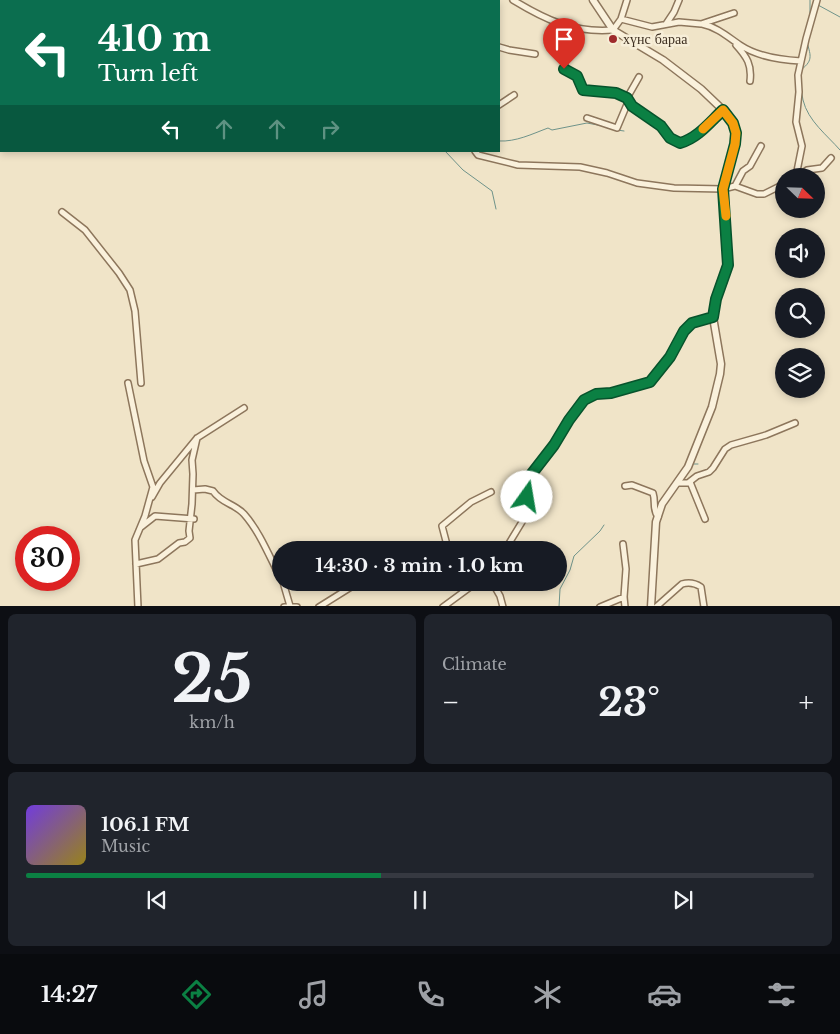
<!DOCTYPE html>
<html lang="en">
<head>
<meta charset="utf-8">
<style>
	:root { --surface:#171b24; --page:#20242c; --text:#f1f3f6; --muted:#9ea1a6; --line:#363941; --accent:#0b8043 }
	body { margin:0; font-family:"Libre Baskerville",serif; background:var(--page); color:var(--text); height:100vh; display:flex; flex-direction:column; font-size:19px; white-space:nowrap }
	* { box-sizing:border-box; margin:0 }
	p { font-size:16px; color:var(--muted) }
	.icon { flex:none; width:28px; height:28px; fill:none; stroke:currentColor; stroke-width:2; stroke-linecap:round; stroke-linejoin:round }
	.map { position:relative; height:606px; overflow:hidden }
	.drawer { display:flex; flex-direction:column; gap:8px; padding:8px; background:#0d0f14; flex:1 }
	.drawer>* { flex:none }
	.banner { position:absolute; left:0px; top:0px; width:500px; height:152px; box-shadow:0 2px 8px #0003; background:#0b6e4f; color:#fff; overflow:hidden }
	.needle { width:32px; rotate:113deg }
	.fabs { position:absolute; left:775px; top:168px; display:grid; gap:10px }
	.fabs a { display:grid; place-items:center; width:50px; height:50px; border-radius:50%; background:var(--surface); box-shadow:0 2px 8px #0003; font-size:25px }
	.speed { position:absolute; left:15px; top:526px; display:flex; gap:10px; font-size:25px; font-weight:700; text-align:center }
	.speed>* { display:grid; place-content:center; width:65px; height:65px; border-radius:50%; background:var(--surface); box-shadow:0 2px 8px #0003; line-height:1 }
	.speed .limit { border:8px solid #d22; background:#fff; color:#111 }
	.pin { position:absolute; display:grid; place-items:center; width:42px; height:42px; color:#fff; margin:-51px -21px; border-radius:50% 50% 50% 0; rotate:-45deg; box-shadow:0 0 5px #0007 }
	.pin .icon { rotate:45deg }
	.me { position:absolute; width:55px; margin:-28px; rotate:13deg; stroke-linejoin:round; filter:drop-shadow(0 0 4px #0008) }
	.turn { display:flex; align-items:center; gap:18px; height:105px; padding:0 15px; font-size:22px }
	.turn .icon { width:65px; height:65px; stroke-width:2.5 }
	.turn b { display:block; font-size:35px; line-height:42px }
	.lanes { display:flex; align-items:center; height:48px; padding:0 15px; background:#0003; justify-content:center; gap:25px; direction:ltr }
	.lanes .off { opacity:.35 }
	.big { font-size:38px; font-weight:800; line-height:1.1 }
	.drawer .tile { flex:1; display:flex; flex-direction:column; justify-content:center; gap:8px; min-width:0; padding:0 18px; border-radius:8px; background:var(--page) }
	.drawer .dial { align-items:center; gap:0 }
	.dial b { font-size:65px; line-height:1 }
	.song { display:flex; align-items:center; gap:15px }
	.cover { width:60px; height:60px; border-radius:8px; background:linear-gradient(135deg,hsl(260 70% 55%),hsl(50 70% 35%)) }
	.played { height:5px; border-radius:2px; background:linear-gradient(90deg,var(--accent) 45%,var(--line) 45%) }
	.keys { display:flex; justify-content:space-around; direction:ltr }
	.heat { display:flex; justify-content:space-between; align-items:center; font-size:28px; direction:ltr }
	.drawer .tiles { flex:1; display:grid; gap:8px; grid-template-columns:1fr 1fr }
	.tile:last-child { grid-column:span 2 }
	.trip { position:absolute; left:272px; top:541px; width:295px; height:50px; border-radius:25px; background:var(--surface); box-shadow:0 2px 8px #0003; font-weight:800; line-height:50px; text-align:center }
	.tabs { display:flex; height:80px; justify-content:space-around; align-items:center; background:#090b0e; color:var(--muted) }
	.tabs .icon { width:35px; height:35px }
	.tabs .on { color:var(--accent) }
	.tabs b { font-size:22px; color:var(--text) }
	.map>svg:first-child { display:block }
	.lines { fill:none; stroke-linecap:round; stroke-linejoin:round }
	.stream { stroke:#6f938a; stroke-width:1 }
	.minor-casing { stroke:#8d765c; stroke-width:8 }
	.tertiary-casing { stroke:#8d765c; stroke-width:9 }
	.minor { stroke:#faf1dc; stroke-width:5 }
	.tertiary { stroke:#faf1dc; stroke-width:6 }
	.route-casing { stroke:#07532c; stroke-width:12 }
	.route { stroke:#0b8043; stroke-width:9 }
	.slow { stroke:#f59e0b; stroke-width:9 }
	.poi-dot { fill:#9e2a2b; stroke:#f7eed8; stroke-width:2 }
	.labels { text-anchor:middle; dominant-baseline:central; stroke-width:5; stroke-linejoin:round; paint-order:stroke }
	.poi-label { font-size:14px; fill:#3d2e20; stroke:#f7eed8; text-anchor:start }
</style>
</head>
<body>
<div class="map">
<svg width="840" height="607" viewBox="0 0 840 607">
	<rect width="100%" height="100%" fill="#f0e4c8"/>
	<g class="lines">
		<path class="stream" d="M818,3V5L840,17
			M810,17V0
			M0,40H1
			M802,69C814,60 810,54 807,42
			M800,77C802,84 801,92 803,100C808,121 827,135 840,150
			M617,130L624,131
			M499,141C516,142 532,134 548,128L552,130L587,123L603,126
			M445,151L463,170L492,191L496,209
			M694,464H698
			M559,607L560,589L570,570L574,556L600,531L604,525"/>
		<defs>
			<path id="minor" d="M143,0L145,1
				M289,0L290,1
				M436,0L438,1
				M513,0C546,20 573,33 613,30L621,19L627,0
				M275,1L276,0
				M408,1L409,0
				M621,19L652,27L679,22L701,24L734,13
				M666,24L674,12L679,0
				M702,24C717,27 728,37 740,45C758,57 780,60 801,61
				M570,27L564,69L577,76L583,90L616,93L627,98L632,106L661,126L670,138L680,143L687,141L697,135L723,110
				M736,45C747,57 752,65 750,81
				M499,47L509,50L535,54
				M0,52H1
				M627,98L639,77
				M499,105L514,95
				M587,118L617,128L628,102
				M475,151L478,155L518,165L580,167L607,173L637,183L674,188L723,189L735,186L757,194H764L784,184
				M796,176L802,146L796,122L799,92L798,75L806,39L817,0
				M799,176L807,170L822,168L831,158
				M735,186L743,171L750,166L761,146
				M62,212L85,230L119,273L130,290L135,311L141,383
				M128,383L144,461L153,487L145,516L135,540L138,607
				M690,482L705,519
				M678,483H688L697,476L709,472L713,468L725,449L731,445L766,435L795,423
				M625,486L632,485L653,493C656,502 652,509 658,517
				M193,490L205,489L213,491C221,503 235,504 244,514C260,532 270,558 281,579
				M152,497L160,483L197,438L244,408
				M141,527L155,516L194,519
				M623,544L626,569L624,597L625,607
				M423,550H431
				M447,550V545L442,526L471,502L491,492
				M505,550L525,517L527,483L530,476L554,445L569,419L584,400L595,394L611,393L650,382L670,357L684,331L693,323L713,317
				M136,564L158,559L179,543L185,542L190,538L189,531L192,504L193,474L192,460L197,438
				M283,582L290,606
				M492,582L500,596L503,607
				M284,607H297
				M319,607L359,582
				M443,607L477,582
				M600,607L624,597
				M656,607L682,584C689,582 695,583 701,587L704,607"/>
			<path id="tertiary" d="M593,0L613,30L663,60L701,89L723,110L733,123L736,133L735,144L723,189L728,265L716,299L713,317L721,364L720,374L712,407L688,467L662,504L656,522L651,607"/>
		</defs>
		<use href="#minor" class="minor-casing"/>
		<use href="#tertiary" class="tertiary-casing"/>
		<use href="#minor" class="minor"/>
		<use href="#tertiary" class="tertiary"/>
	</g>
	<g class="lines">
		<defs>
			<path id="route" d="M527,497V483L530,476L554,445L569,420L584,400L596,394L611,393L650,382L670,357L684,331L692,323L713,317L716,299L728,265L723,189L735,144L736,133L733,123L723,110C710,122 698,138 680,143L670,138L661,126L632,106L627,98L616,93L583,90L577,76L564,69"/>
		</defs>
		<use href="#route" class="route-casing"/>
		<use href="#route" class="route"/>
		<path class="slow" d="M703,129L723,110L733,123L736,133L735,144L723,189L726,216"/>
	</g>
	<circle class="poi-dot" cx="613" cy="39" r="5"/>
	<g class="labels">
		<g class="poi-label">
			<text x="623" y="39">хүнс бараа</text>
		</g>
	</g>
</svg>
<div class="fabs">
<a><svg class="needle" viewBox="-14 -14 28 28"><path d="M0-13l5 13h-10z" fill="#e53935"/><path d="M0 13l5-13h-10z" fill="#9ea1a6"/></svg></a>
<a><svg class="icon" aria-label="sound" viewBox="0 0 24 24"><path d="M4 9h4l5-4v14l-5-4H4zM17 9q2 3 0 6"/></svg></a>
<a><svg class="icon" aria-label="search" viewBox="0 0 24 24"><circle cx="10" cy="10" r="6"/><path d="M15 15l6 6"/></svg></a>
<a><svg class="icon" aria-label="layers" viewBox="0 0 24 24"><path d="M12 4l9 5-9 5-9-5zM3 14l9 5 9-5"/></svg></a>
</div>
<div class="speed"><div class="limit">30</div></div>
<div class="pin" style="left:564px;top:69px;background:#d93025"><svg class="icon" aria-label="arrive" viewBox="0 0 24 24"><path d="M6 21V4h12l-3 4 3 4H6"/></svg></div>
<svg class="me" style="left:527px;top:497px" viewBox="-20 -20 40 40"><circle r="19" fill="#fff"/><path d="M0-13L10 11 0 6-10 11z" fill="#0b8043"/></svg>
<div class="trip">14:30 · 3 min · 1.0 km</div>
<div class="banner">
<div class="turn"><svg class="icon" aria-label="left" viewBox="0 0 24 24"><path d="M17 20v-9H6M10 6l-5 5 5 5"/></svg><div><b>410 m</b>Turn left</div></div>
<div class="lanes"><svg class="icon" aria-label="left" viewBox="0 0 24 24"><path d="M17 20v-9H6M10 6l-5 5 5 5"/></svg><svg class="icon off" aria-label="ahead" viewBox="0 0 24 24"><path d="M12 20V5M6 11l6-6 6 6"/></svg><svg class="icon off" aria-label="ahead" viewBox="0 0 24 24"><path d="M12 20V5M6 11l6-6 6 6"/></svg><svg class="icon off" aria-label="right" viewBox="0 0 24 24"><path d="M7 20v-9h11M14 6l5 5-5 5"/></svg></div>
</div>
</div>
<section class="drawer">
<div class="tiles">
<div class="tile dial"><b>25</b><p>km/h</p></div>
<div class="tile"><p>Climate</p>
<div class="heat"><a>−</a><b class="big">23°</b><a>+</a></div>
</div>
<div class="tile">
<div class="song"><i class="cover"></i><div><b>106.1 FM</b><p>Music</p></div></div>
<div class="played"></div>
<div class="keys"><svg class="icon" aria-label="previous" viewBox="0 0 24 24"><path d="M18 5L8 12l10 7zM5 5v14"/></svg><svg class="icon" aria-label="pause" viewBox="0 0 24 24"><path d="M8 5v14M16 5v14"/></svg><svg class="icon" aria-label="next" viewBox="0 0 24 24"><path d="M6 5l10 7-10 7zM19 5v14"/></svg></div>
</div>
</div>
</section>
<nav class="tabs">
<b>14:27</b>
<svg class="icon on" aria-label="directions" viewBox="0 0 24 24"><path d="M12 3l9 9-9 9-9-9zM9 14v-3h6M13 9l2 2-2 2"/></svg>
<svg class="icon" aria-label="music" viewBox="0 0 24 24"><path d="M9 18V5l10-2v13"/><circle cx="6" cy="18" r="3"/><circle cx="16" cy="16" r="3"/></svg>
<svg class="icon" aria-label="phone" viewBox="0 0 24 24"><path d="M5 4h4l2 5-3 2q2 4 5 5l2-3 5 2v4C11 20 4 13 5 4z"/></svg>
<svg class="icon" aria-label="climate" viewBox="0 0 24 24"><path d="M12 3v18M4 7l16 10M4 17L20 7"/></svg>
<svg class="icon" aria-label="car" viewBox="0 0 24 24"><path d="M5 17H2v-5l4-1 3-4h7l3 4 3 1v5h-3M9 17h6M6 11h13"/><circle cx="7" cy="17" r="2"/><circle cx="17" cy="17" r="2"/></svg>
<svg class="icon" aria-label="filters" viewBox="0 0 24 24"><path d="M4 7h16M4 17h16"/><circle cx="9" cy="7" r="2"/><circle cx="15" cy="17" r="2"/></svg>
</nav>
</body>
</html>
